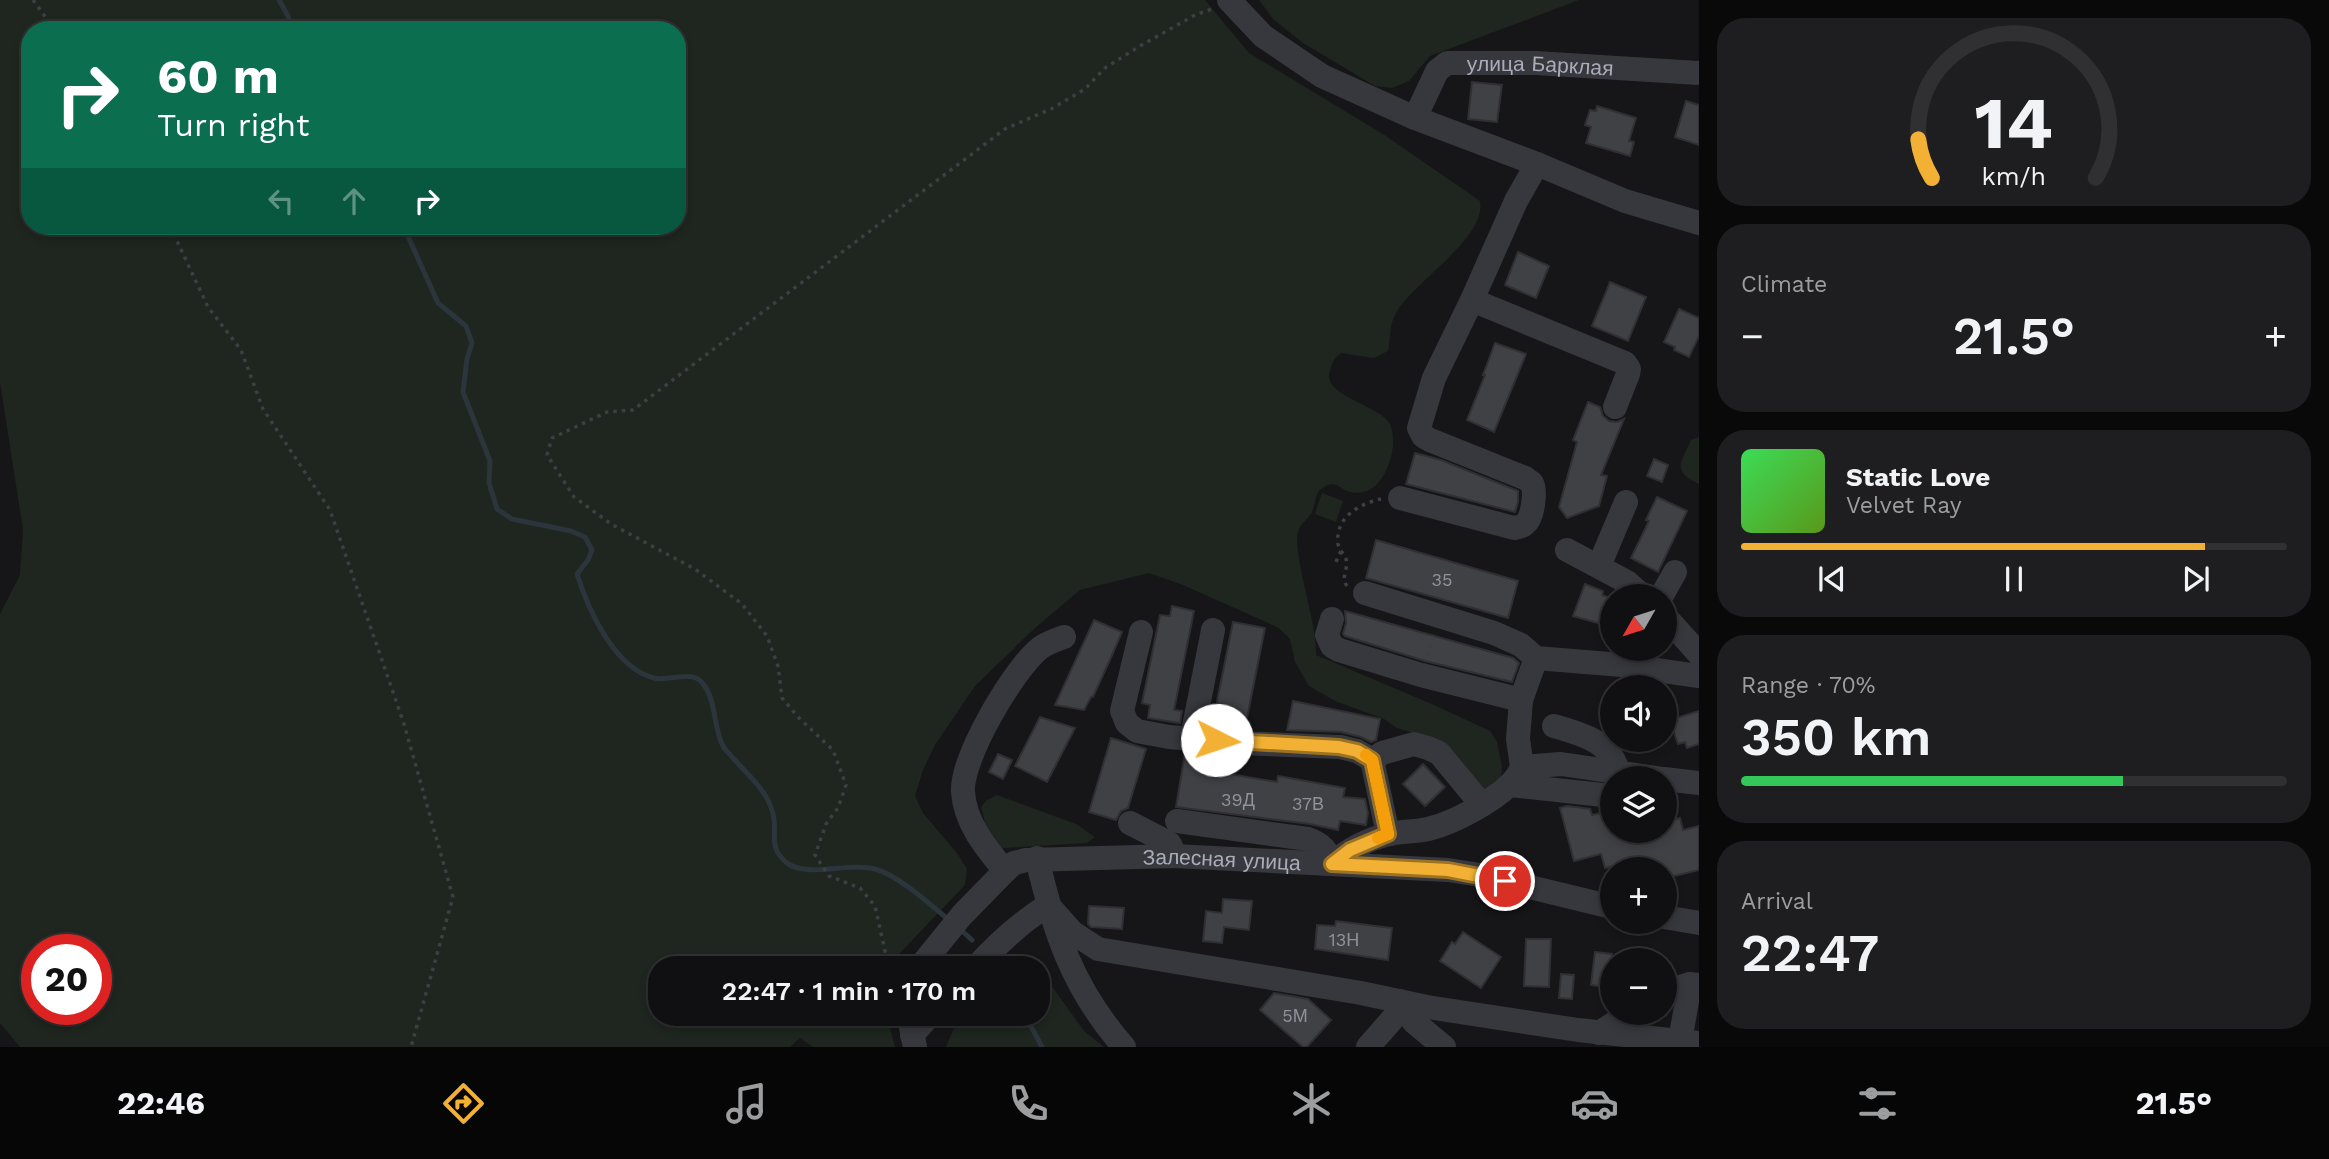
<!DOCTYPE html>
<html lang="en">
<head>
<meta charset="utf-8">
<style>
	:root { --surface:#101012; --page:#1e1e20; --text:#f1f3f6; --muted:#9c9d9f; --line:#303032; --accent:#f2b134 }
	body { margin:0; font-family:"Work Sans",sans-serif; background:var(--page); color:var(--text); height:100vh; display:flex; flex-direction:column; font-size:26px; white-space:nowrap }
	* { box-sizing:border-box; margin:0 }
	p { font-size:23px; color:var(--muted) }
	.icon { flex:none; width:38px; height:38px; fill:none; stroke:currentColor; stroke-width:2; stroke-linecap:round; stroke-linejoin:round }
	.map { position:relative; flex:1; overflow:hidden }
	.panel { display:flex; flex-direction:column; gap:18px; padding:18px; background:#09090a; width:630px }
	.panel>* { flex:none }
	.banner { position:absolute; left:21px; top:21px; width:665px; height:214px; border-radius:28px; box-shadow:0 4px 10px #0003,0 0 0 2px var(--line); background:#0b6e4f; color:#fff; overflow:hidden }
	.needle { width:46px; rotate:231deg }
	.controls { position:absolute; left:1600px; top:584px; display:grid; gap:14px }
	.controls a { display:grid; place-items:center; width:77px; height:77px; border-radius:50%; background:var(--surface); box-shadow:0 4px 10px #0003,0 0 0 2px var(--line); font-size:35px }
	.speed { position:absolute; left:21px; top:934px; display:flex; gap:14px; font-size:35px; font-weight:700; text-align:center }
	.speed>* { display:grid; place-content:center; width:91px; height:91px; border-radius:50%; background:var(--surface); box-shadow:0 4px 10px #0003,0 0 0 2px var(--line); line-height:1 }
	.speed .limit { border:10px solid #d22; background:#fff; color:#111 }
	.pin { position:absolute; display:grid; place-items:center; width:60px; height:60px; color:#fff; margin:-30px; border:4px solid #fff; border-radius:50%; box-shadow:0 2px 7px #0007 }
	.me { position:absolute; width:77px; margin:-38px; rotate:94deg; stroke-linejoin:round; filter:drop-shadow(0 0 5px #0008) }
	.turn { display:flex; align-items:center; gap:24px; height:147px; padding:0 21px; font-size:32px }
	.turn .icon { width:91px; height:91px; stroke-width:2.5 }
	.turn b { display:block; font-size:49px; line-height:60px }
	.lanes { display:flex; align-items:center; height:66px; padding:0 21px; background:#0003; justify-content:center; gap:35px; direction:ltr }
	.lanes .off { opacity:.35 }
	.big { font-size:52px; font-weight:600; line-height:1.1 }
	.panel .tile { flex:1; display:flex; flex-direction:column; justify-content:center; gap:10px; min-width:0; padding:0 24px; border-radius:28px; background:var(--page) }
	.panel .dial { align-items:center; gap:0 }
	.dial svg { height:182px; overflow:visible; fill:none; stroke:var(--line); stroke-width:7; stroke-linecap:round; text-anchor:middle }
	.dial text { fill:var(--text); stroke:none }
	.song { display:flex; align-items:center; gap:21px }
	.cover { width:84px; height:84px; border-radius:10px; background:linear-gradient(135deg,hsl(130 70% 55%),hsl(90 70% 35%)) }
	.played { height:7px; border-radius:4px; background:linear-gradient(90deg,var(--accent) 85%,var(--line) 85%) }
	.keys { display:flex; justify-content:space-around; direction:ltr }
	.heat { display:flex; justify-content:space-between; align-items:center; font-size:38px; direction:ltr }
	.charge { height:10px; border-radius:5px; background:linear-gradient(90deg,#34c759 70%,var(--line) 0) }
	.trip { position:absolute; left:648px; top:956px; width:402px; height:70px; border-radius:28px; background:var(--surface); box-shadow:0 4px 10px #0003,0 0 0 2px var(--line); font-weight:600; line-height:70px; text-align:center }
	.tab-bar { display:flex; height:112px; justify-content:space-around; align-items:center; background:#060607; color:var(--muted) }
	.tab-bar .icon { width:49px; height:49px }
	.tab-bar .active { color:var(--accent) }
	.tab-bar b { font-size:32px; color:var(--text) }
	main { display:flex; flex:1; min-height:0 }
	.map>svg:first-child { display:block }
	.green { fill:#1e261f; fill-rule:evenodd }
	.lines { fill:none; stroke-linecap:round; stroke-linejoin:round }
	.stream { stroke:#2c353c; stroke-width:5 }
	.building { fill:#404145; stroke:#303034; stroke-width:2 }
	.path { stroke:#3d3f44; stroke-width:3.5; stroke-dasharray:3.5 5; stroke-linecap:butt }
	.minor { stroke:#37383d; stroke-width:24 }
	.route-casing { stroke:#9d7322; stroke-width:18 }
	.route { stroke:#f2b134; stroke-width:12 }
	.slow { stroke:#f59e0b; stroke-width:12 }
	.labels { text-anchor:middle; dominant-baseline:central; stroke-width:7; stroke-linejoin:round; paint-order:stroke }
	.number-label { font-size:18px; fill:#8e929b }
	.street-label { font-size:21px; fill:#a8adb8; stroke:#111113 }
</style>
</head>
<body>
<main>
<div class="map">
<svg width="1699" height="1047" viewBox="0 0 1699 1047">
	<rect width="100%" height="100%" fill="#161618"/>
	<path class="green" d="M0,0H1205L1249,53L1383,134L1480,201C1487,238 1414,281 1396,313C1389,325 1391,337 1388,351L1374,358L1341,353C1334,358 1332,363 1330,371C1321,396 1380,405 1390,424C1393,430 1393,439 1393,445C1391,468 1376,501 1347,491C1340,488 1336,482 1328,485C1325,486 1321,489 1319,491C1315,497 1315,505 1312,512C1309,518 1302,522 1299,529C1290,549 1318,624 1316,655L1434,705L1490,731L1497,742L1502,767L1501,779L1496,788L1478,790L1427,737L1397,728L1384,719L1335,701L1309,686L1295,662L1290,639L1279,628L1183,585L1149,573L1080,590L1035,628L975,686L935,745L923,770L915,796L923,813L957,853L967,869L965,885L898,955L891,968H660V1013H886L895,1047H813L800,1038L790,1047H20L0,1023V614L20,575L23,530L0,382ZM30,30H677V226H30ZM37,950H96V1010H37Z
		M1259,0H1579L1430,56L1409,81L1392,88L1375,86L1303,43L1273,19Z
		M1699,437V484C1671,471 1681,463 1691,440Z
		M1322,493L1343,501L1336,522L1315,514Z
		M997,795L1076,824L1095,837L1087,843L1004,848C988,843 985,822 981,807L987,800Z
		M1038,972L1044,975L1084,1031L1104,1047H946L956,1023L965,1013H1038Z"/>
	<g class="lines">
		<path class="stream" d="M279,0L288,16L291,30
			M405,226L406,232L438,303L466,326L472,343L467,359L463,392L490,461L489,483L497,509L512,519L571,531L585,537L592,550L588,560L577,574C588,609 614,668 654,678C670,682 693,668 704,685C717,703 713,727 723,746C725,750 730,754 733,758C748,775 768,791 773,814C778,833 767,847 787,863C806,878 849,862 875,869C898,875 931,905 950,921
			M960,929L972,940
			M1024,1013L1042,1047"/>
	</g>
	<path class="building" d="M1472,82L1502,85L1497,122L1468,119Z
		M1686,101L1699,105V145L1675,137Z
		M1597,106L1636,118L1629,141L1634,142L1630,156L1586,143L1591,127L1585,125L1590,110L1596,111Z
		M1518,252L1549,266L1536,298L1505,285Z
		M1610,282L1646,297L1628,341L1592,326Z
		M1679,309L1699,318V336L1689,357L1674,350L1675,347L1664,342Z
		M1495,343L1526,354L1494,432L1467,420L1485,375H1483Z
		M1588,402L1600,407L1603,416L1609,421L1617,422L1624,419L1601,475L1607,476L1599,506L1567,518L1559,507L1577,442L1573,440Z
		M1415,453L1441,460L1518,491V502L1515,512L1406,484Z
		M1654,459L1668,465L1662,482L1647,476Z
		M1657,497L1687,511L1658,572L1631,558L1649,521L1646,520Z
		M1376,540L1518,581L1508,618L1366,578Z
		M1585,584L1603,591L1602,595L1612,599V627L1573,616Z
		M1172,606L1194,611L1174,710L1182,711L1180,723L1148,718L1150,705L1142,703L1160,615L1170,616Z
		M1345,611L1513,658L1519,663L1512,682L1425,661L1345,636L1343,634L1346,623Z
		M1094,620L1122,632L1113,653L1093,697H1091L1084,710L1055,705Z
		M1233,622L1265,628L1245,728L1212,726Z
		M1293,701L1380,719L1376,740L1371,742L1361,737L1341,732L1287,730Z
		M1699,711V744L1687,748L1685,742L1678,744L1670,720Z
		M1040,717L1075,728L1047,782L1015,766Z
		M1111,738L1146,749L1128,808L1121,811L1116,820L1089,812Z
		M1185,753L1233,757L1230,774L1277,782L1278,776L1345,788L1343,797L1365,799L1368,813L1366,825L1340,821L1338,830L1310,824L1176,807Z
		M998,754L1012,760L1003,779L989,772Z
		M1423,764L1445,787L1425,806L1403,784Z
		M1567,806L1590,809L1592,815L1612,811V831H1664V822L1680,818L1683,830L1699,826V870L1666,878L1663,865L1635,870L1633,861L1605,868L1601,854L1574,861L1560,808Z
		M1223,899L1252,901L1249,930L1224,927L1222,943L1203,941L1206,911L1222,913Z
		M1089,906L1124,908L1122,929L1091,927L1088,924Z
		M1336,921L1392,928L1388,960L1315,949L1317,925L1335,926Z
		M1463,932L1501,957L1481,988L1440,961L1452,942L1455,944Z
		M1526,939H1551L1549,987L1524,986Z
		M1595,952L1612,954V988L1591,985Z
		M1561,974L1574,975L1572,999L1559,998Z
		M1274,993L1308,999L1331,1020L1307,1047H1303L1260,1010Z"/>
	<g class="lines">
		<path class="path" d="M33,0L55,30
			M170,226L208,307L241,350L263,409L330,510L404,724L453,897L411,1047
			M1336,562L1341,551
			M1347,586C1340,576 1349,570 1346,559C1344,554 1339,550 1338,544C1335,517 1359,504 1381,499
			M1427,656L1434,634
			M892,968L887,960L875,906L860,888L829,876L815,855L826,824L838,808L846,785L833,750L799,718L782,698L778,666L767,636L742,604L695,569L611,524L574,497L547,455L552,438L607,412L633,410L1005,129L1053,108L1085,89L1105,68L1140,46L1195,15L1212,9"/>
		<g class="minor">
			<path d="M1229,0L1263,36L1322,76L1415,118L1537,164L1625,201L1699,223"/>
			<path id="s1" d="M1415,118L1437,71L1447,63H1536L1699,73"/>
			<path d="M1537,164L1516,201L1472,300L1625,363L1629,369L1628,374L1615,407"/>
			<path d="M1400,498L1514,528C1518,527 1522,527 1525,524C1533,518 1536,492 1532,483L1525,478L1430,440L1423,436L1419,428L1434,378L1472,300"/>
			<path d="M1567,550L1627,582L1644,597"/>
			<path d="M1599,566L1626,502"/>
			<path d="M1365,593L1494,633L1521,645L1536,658L1622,665L1699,676"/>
			<path d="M1661,597L1675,572"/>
			<path d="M1664,615L1699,654"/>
			<path d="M1332,619L1327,635L1332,646L1339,650L1421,675L1521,700"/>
			<path d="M1141,632L1122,711L1127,723L1137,731L1169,737L1241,743L1340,747L1357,751L1372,760L1388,834"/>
			<path d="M1554,726C1581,734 1612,741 1618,773"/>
			<path d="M1192,737L1213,630"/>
			<path d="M1372,760L1382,753L1414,744L1428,748L1439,753L1482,805"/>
			<path d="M1522,767L1518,739L1521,700L1536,658"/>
			<path d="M1664,779L1699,783"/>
			<path d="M1510,785L1612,796"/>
			<path d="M1177,821L1308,839C1322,844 1327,850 1332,864C1347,850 1370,838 1390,834C1402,831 1416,832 1428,829C1454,823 1513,793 1522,767L1561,764L1663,779"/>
			<path d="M1130,823L1165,841L1170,844L1175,856"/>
			<path d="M1037,858C1054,932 1073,989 1124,1047"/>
			<path d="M1005,871C986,848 965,823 963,792C961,758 1013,670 1040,648C1047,643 1056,640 1064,637"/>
			<path d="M1664,917L1699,923"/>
			<path id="s2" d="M919,968L962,915L1005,871L1014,863L1026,860L1175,856L1448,870L1480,875L1612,907"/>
			<path d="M975,968C997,944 1020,923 1048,905L1072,932L1098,949L1361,993L1427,1007L1578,1030L1699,1043"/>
			<path d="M1664,992L1690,984L1699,985"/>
			<path d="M1400,1001L1414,1022L1444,1047"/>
			<path d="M908,1013L915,1047"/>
			<path d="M1599,1033L1630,1013"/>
			<path d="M912,1035L932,1013"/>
			<path d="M1680,1041L1690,984"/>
			<path d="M1368,1047L1396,1015L1406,1010"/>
		</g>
	</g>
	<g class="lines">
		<defs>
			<path id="route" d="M1217,740L1339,747L1357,751L1372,760L1388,834L1350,850L1332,864L1448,870L1505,881"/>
		</defs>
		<use href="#route" class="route-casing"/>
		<use href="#route" class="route"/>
		<path class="slow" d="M1366,755L1372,760L1388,834L1378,838"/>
	</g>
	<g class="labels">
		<g class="number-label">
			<text x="1442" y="579">35</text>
			<text x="1238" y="799">39Д</text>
			<text x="1308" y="803">37В</text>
			<text x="1344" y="939">13Н</text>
			<text x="1295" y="1015">5М</text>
		</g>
		<g class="street-label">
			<text stroke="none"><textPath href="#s1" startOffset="158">улица Барклая</textPath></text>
			<text stroke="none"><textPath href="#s2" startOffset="350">Залесная улица</textPath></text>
		</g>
	</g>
</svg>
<div class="controls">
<a><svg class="needle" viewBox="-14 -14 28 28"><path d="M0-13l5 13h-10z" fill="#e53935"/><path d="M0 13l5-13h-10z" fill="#9c9d9f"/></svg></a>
<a><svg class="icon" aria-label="sound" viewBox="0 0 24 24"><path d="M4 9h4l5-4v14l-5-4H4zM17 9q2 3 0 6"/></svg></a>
<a><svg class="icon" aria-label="layers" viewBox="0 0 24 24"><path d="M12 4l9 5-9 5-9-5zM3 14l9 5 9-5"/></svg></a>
<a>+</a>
<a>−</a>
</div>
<div class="speed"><div class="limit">20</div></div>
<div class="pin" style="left:1505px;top:881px;background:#d93025"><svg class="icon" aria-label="arrive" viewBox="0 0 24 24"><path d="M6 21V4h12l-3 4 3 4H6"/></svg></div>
<svg class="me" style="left:1217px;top:740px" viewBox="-20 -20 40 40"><circle r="19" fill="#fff"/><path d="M0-13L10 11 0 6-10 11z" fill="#f2b134"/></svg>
<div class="trip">22:47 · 1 min · 170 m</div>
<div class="banner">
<div class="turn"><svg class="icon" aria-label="right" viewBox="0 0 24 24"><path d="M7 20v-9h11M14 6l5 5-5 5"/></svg><div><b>60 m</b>Turn right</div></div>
<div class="lanes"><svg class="icon off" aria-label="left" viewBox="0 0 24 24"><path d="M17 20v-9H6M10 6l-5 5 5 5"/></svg><svg class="icon off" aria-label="ahead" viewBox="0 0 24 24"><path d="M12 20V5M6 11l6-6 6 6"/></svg><svg class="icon" aria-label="right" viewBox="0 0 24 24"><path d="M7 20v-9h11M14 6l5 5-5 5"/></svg></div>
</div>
</div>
<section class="panel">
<div class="tile dial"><svg viewBox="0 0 100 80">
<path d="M14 69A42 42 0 1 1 86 69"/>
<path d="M14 69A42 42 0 0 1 8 52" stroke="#f2b134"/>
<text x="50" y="56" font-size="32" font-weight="700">14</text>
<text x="50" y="72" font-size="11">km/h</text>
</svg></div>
<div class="tile"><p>Climate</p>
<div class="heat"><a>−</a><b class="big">21.5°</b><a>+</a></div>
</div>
<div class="tile">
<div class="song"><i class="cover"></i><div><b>Static Love</b><p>Velvet Ray</p></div></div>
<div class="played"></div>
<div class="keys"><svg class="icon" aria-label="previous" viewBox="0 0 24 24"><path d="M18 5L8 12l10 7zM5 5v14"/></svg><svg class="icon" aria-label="pause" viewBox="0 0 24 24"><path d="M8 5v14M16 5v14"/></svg><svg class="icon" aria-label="next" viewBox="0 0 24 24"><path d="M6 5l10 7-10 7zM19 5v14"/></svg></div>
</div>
<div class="tile"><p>Range · 70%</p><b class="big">350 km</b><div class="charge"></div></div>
<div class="tile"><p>Arrival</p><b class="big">22:47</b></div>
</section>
</main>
<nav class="tab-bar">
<b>22:46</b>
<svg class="icon active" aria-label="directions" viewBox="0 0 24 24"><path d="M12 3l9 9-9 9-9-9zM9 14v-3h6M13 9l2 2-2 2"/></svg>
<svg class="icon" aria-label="music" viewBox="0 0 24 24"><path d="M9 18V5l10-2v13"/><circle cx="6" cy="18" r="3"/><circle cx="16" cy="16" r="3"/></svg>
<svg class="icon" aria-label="phone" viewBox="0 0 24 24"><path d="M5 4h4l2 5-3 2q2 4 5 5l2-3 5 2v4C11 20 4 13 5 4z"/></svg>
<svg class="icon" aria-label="climate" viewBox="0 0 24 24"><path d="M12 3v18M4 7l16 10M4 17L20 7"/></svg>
<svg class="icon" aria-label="car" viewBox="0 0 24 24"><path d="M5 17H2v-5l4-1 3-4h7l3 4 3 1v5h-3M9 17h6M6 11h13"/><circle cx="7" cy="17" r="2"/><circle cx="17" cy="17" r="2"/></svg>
<svg class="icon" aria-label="filters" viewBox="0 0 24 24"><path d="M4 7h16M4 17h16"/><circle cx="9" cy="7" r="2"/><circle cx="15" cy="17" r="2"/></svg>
<b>21.5°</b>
</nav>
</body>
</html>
